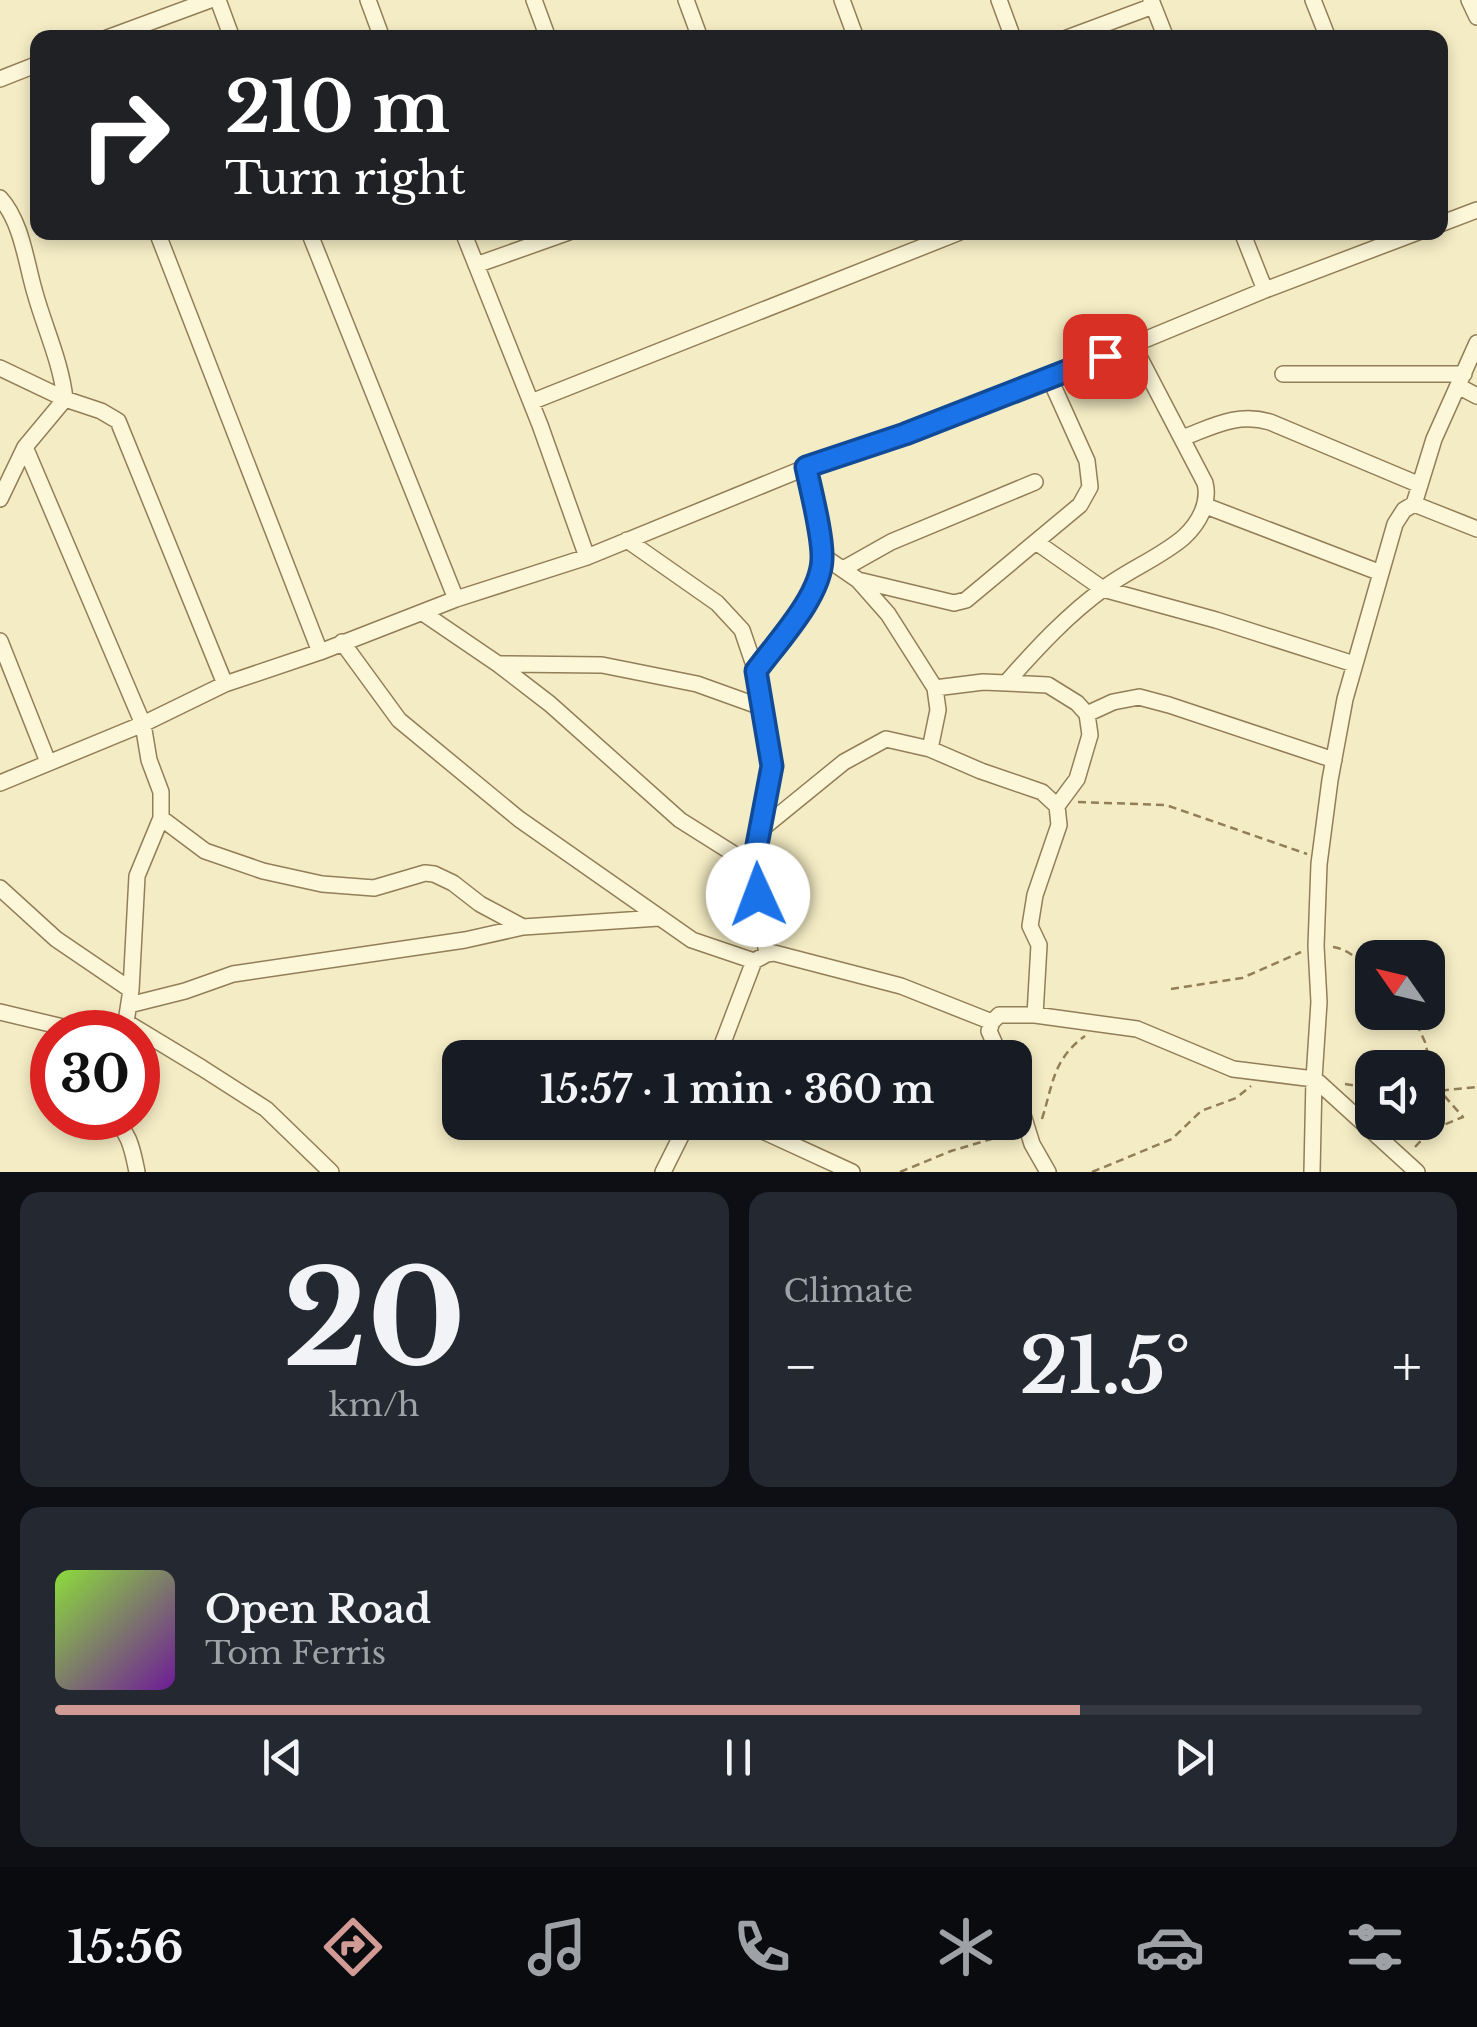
<!DOCTYPE html>
<html lang="en">
<head>
<meta charset="utf-8">
<style>
	:root { --surface:#171b24; --page:#242831; --text:#f1f3f6; --muted:#9ea1a6; --line:#363941; --accent:#d19b95 }
	body { margin:0; font-family:"Libre Baskerville",serif; background:var(--page); color:var(--text); height:100vh; display:flex; flex-direction:column; font-size:38px; white-space:nowrap }
	* { box-sizing:border-box; margin:0 }
	p { font-size:32px; color:var(--muted) }
	.icon { flex:none; width:55px; height:55px; fill:none; stroke:currentColor; stroke-width:2; stroke-linecap:round; stroke-linejoin:round }
	.map { position:relative; height:1172px; overflow:hidden }
	.details { display:flex; flex-direction:column; gap:20px; padding:20px; background:#0d0f14; flex:1 }
	.details>* { flex:none }
	.hud { position:absolute; left:30px; top:30px; width:1418px; height:210px; border-radius:20px; box-shadow:0 5px 15px #0003; background:#202124; color:#fff; overflow:hidden }
	.needle { width:65px; rotate:304deg }
	.fabs { position:absolute; left:1355px; top:940px; display:grid; gap:20px }
	.fabs a { display:grid; place-items:center; width:90px; height:90px; border-radius:20px; background:var(--surface); box-shadow:0 5px 15px #0003; font-size:50px }
	.speed { position:absolute; left:30px; top:1010px; display:flex; gap:20px; font-size:50px; font-weight:700; text-align:center }
	.speed>* { display:grid; place-content:center; width:130px; height:130px; border-radius:50%; background:var(--surface); box-shadow:0 5px 15px #0003; line-height:1 }
	.speed .limit { border:15px solid #d22; background:#fff; color:#111 }
	.pin { position:absolute; display:grid; place-items:center; width:85px; height:85px; color:#fff; margin:-42px; border-radius:20px; box-shadow:0 5px 15px #0006 }
	.me { position:absolute; width:110px; margin:-55px; rotate:358deg; stroke-linejoin:round; filter:drop-shadow(0 0 8px #0008) }
	.turn { display:flex; align-items:center; gap:35px; height:210px; padding:0 30px; font-size:45px }
	.turn .icon { width:130px; height:130px; stroke-width:2.5 }
	.turn b { display:block; font-size:70px; line-height:85px }
	.big { font-size:75px; font-weight:700; line-height:1.1 }
	.details .widget { flex:1; display:flex; flex-direction:column; justify-content:center; gap:15px; min-width:0; padding:0 35px; border-radius:20px; background:var(--page) }
	.details .dial { align-items:center; gap:0 }
	.dial b { font-size:130px; line-height:1 }
	.song { display:flex; align-items:center; gap:30px }
	.cover { width:120px; height:120px; border-radius:15px; background:linear-gradient(135deg,hsl(90 70% 55%),hsl(280 70% 35%)) }
	.played { height:10px; border-radius:5px; background:linear-gradient(90deg,var(--accent) 75%,var(--line) 75%) }
	.keys { display:flex; justify-content:space-around; direction:ltr }
	.heat { display:flex; justify-content:space-between; align-items:center; font-size:55px; direction:ltr }
	.details .tiles { flex:1; display:grid; gap:20px; grid-template-columns:1fr 1fr }
	.widget:last-child { grid-column:span 2 }
	.trip { position:absolute; left:442px; top:1040px; width:590px; height:100px; border-radius:20px; background:var(--surface); box-shadow:0 5px 15px #0003; font-weight:700; line-height:100px; text-align:center }
	.tabs { display:flex; height:160px; justify-content:space-around; align-items:center; background:#090b0e; color:var(--muted) }
	.tabs .icon { width:70px; height:70px }
	.tabs .on { color:var(--accent) }
	.tabs b { font-size:45px; color:var(--text) }
	.map>svg:first-child { display:block }
	.lines { fill:none; stroke-linecap:round; stroke-linejoin:round }
	.minor-casing { stroke:#927e57; stroke-width:18 }
	.path { stroke:#927e57; stroke-width:2.5; stroke-dasharray:8 5; stroke-linecap:butt }
	.minor { stroke:#fdf7d9; stroke-width:15 }
	.route-casing { stroke:#114b97; stroke-width:25 }
	.route { stroke:#1a73e8; stroke-width:18 }
</style>
</head>
<body>
<div class="map">
<svg width="1477" height="1172" viewBox="0 0 1477 1172">
	<rect width="100%" height="100%" fill="#f4ecc4"/>
	<g class="lines">
		<defs>
			<path id="minor" d="M218,0L232,38
				M368,0L382,38
				M534,0L548,38
				M686,0L700,38
				M842,0L856,38
				M999,0L1013,38
				M1151,0L1166,38
				M1313,0L1328,38
				M1469,0L1477,17
				M107,38L210,0
				M1067,38L1153,6
				M0,79L38,64
				M0,198C22,222 26,263 35,293C45,329 61,362 65,399L25,447L0,499
				M1440,224L1477,210
				M157,232L320,652
				M309,232L456,599
				M463,232L540,425L587,557
				M1242,232L1265,290
				M476,265L569,232
				M0,368L65,399L101,411L118,421L225,684
				M1283,374H1464
				M1458,386L1477,396
				M531,402L960,232
				M1182,438C1212,427 1237,412 1270,422L1420,485
				M25,447L143,724L149,760L161,792V818L137,876L131,990L126,1022L118,1032
				M1414,504L1477,529
				M1206,506L1381,573
				M627,540L717,603L742,630L756,671L772,766L753,866L767,954
				M1036,542L1103,589L1216,620L1354,664
				M823,556L858,580L888,614L935,688L938,710L930,749
				M843,569L891,542L1035,482
				M858,580L954,603L966,600L1080,505L1090,487L1087,461L1050,379
				M423,613L498,664L550,704L680,820L753,866
				M0,641L48,762
				M342,642L399,720L519,819L692,940L754,961
				M498,664L602,665L697,684L761,707
				M756,671C778,641 821,596 822,559C823,536 811,492 807,467
				M1006,683C1036,649 1068,614 1106,587C1130,569 1161,557 1184,537C1199,523 1210,503 1205,483L1133,345
				M935,688L983,682L1048,685L1077,703L1087,714L1090,735L1077,779L1057,806
				M1087,714L1113,702L1139,697L1169,705L1334,760
				M0,783L143,724L225,684L320,652L456,599L587,557L807,467L905,434L1050,379L1265,290L1418,232
				M161,818L205,851L263,871L322,884L374,888L425,873L434,874L453,883L480,904L523,927
				M758,832L844,762L886,739L930,749L981,771L1042,792L1057,806L1059,825L1035,895L1030,926L1039,945L1035,1015
				M0,888L56,939L131,990
				M129,1005L185,991L233,974L465,940L523,927L659,918
				M0,1012L84,1032
				M126,1022L202,1068L266,1109L331,1172
				M992,1022L989,1031L1001,1058
				M717,1058L754,961L767,954L774,953L901,986L992,1022L999,1015H1035L1137,1029L1233,1069L1314,1079
				M1316,1080L1417,1172
				M1015,1089L1032,1144L1048,1172
				M109,1118C129,1127 133,1152 137,1172
				M743,1122L852,1172
				M663,1172L688,1122
				M1312,1172L1314,1079L1319,1002L1316,946L1319,864L1330,780L1345,699L1395,524L1404,510L1414,504L1434,439L1477,343"/>
		</defs>
		<use href="#minor" class="minor-casing"/>
		<path class="path" d="M1078,802L1166,805L1307,854
			M1333,947C1349,949 1361,962 1372,973
			M1171,989L1242,978L1301,952
			M1411,1012L1425,1042L1430,1063L1440,1091L1463,1117L1431,1130L1415,1147
			M1345,1084L1372,1088
			M1428,1092L1477,1087
			M1042,1119C1053,1084 1053,1059 1085,1036
			M900,1172L951,1151L1012,1133
			M1092,1172L1172,1139L1201,1111L1236,1098L1251,1086"/>
		<use href="#minor" class="minor"/>
	</g>
	<g class="lines">
		<defs>
			<path id="route" d="M758,895L753,866L772,766L756,671C778,641 821,596 822,559C823,536 811,491 806,467L905,434L1105,356"/>
		</defs>
		<use href="#route" class="route-casing"/>
		<use href="#route" class="route"/>
	</g>
</svg>
<div class="fabs">
<a><svg class="needle" viewBox="-14 -14 28 28"><path d="M0-13l5 13h-10z" fill="#e53935"/><path d="M0 13l5-13h-10z" fill="#9ea1a6"/></svg></a>
<a><svg class="icon" aria-label="sound" viewBox="0 0 24 24"><path d="M4 9h4l5-4v14l-5-4H4zM17 9q2 3 0 6"/></svg></a>
</div>
<div class="speed"><div class="limit">30</div></div>
<div class="pin" style="left:1105px;top:356px;background:#d93025"><svg class="icon" aria-label="arrive" viewBox="0 0 24 24"><path d="M6 21V4h12l-3 4 3 4H6"/></svg></div>
<svg class="me" style="left:758px;top:895px" viewBox="-20 -20 40 40"><circle r="19" fill="#fff"/><path d="M0-13L10 11 0 6-10 11z" fill="#1a73e8"/></svg>
<div class="trip">15:57 · 1 min · 360 m</div>
<div class="hud">
<div class="turn"><svg class="icon" aria-label="right" viewBox="0 0 24 24"><path d="M7 20v-9h11M14 6l5 5-5 5"/></svg><div><b>210 m</b>Turn right</div></div>
</div>
</div>
<section class="details">
<div class="tiles">
<div class="widget dial"><b>20</b><p>km/h</p></div>
<div class="widget"><p>Climate</p>
<div class="heat"><a>−</a><b class="big">21.5°</b><a>+</a></div>
</div>
<div class="widget">
<div class="song"><i class="cover"></i><div><b>Open Road</b><p>Tom Ferris</p></div></div>
<div class="played"></div>
<div class="keys"><svg class="icon" aria-label="previous" viewBox="0 0 24 24"><path d="M18 5L8 12l10 7zM5 5v14"/></svg><svg class="icon" aria-label="pause" viewBox="0 0 24 24"><path d="M8 5v14M16 5v14"/></svg><svg class="icon" aria-label="next" viewBox="0 0 24 24"><path d="M6 5l10 7-10 7zM19 5v14"/></svg></div>
</div>
</div>
</section>
<nav class="tabs">
<b>15:56</b>
<svg class="icon on" aria-label="directions" viewBox="0 0 24 24"><path d="M12 3l9 9-9 9-9-9zM9 14v-3h6M13 9l2 2-2 2"/></svg>
<svg class="icon" aria-label="music" viewBox="0 0 24 24"><path d="M9 18V5l10-2v13"/><circle cx="6" cy="18" r="3"/><circle cx="16" cy="16" r="3"/></svg>
<svg class="icon" aria-label="phone" viewBox="0 0 24 24"><path d="M5 4h4l2 5-3 2q2 4 5 5l2-3 5 2v4C11 20 4 13 5 4z"/></svg>
<svg class="icon" aria-label="climate" viewBox="0 0 24 24"><path d="M12 3v18M4 7l16 10M4 17L20 7"/></svg>
<svg class="icon" aria-label="car" viewBox="0 0 24 24"><path d="M5 17H2v-5l4-1 3-4h7l3 4 3 1v5h-3M9 17h6M6 11h13"/><circle cx="7" cy="17" r="2"/><circle cx="17" cy="17" r="2"/></svg>
<svg class="icon" aria-label="filters" viewBox="0 0 24 24"><path d="M4 7h16M4 17h16"/><circle cx="9" cy="7" r="2"/><circle cx="15" cy="17" r="2"/></svg>
</nav>
</body>
</html>
